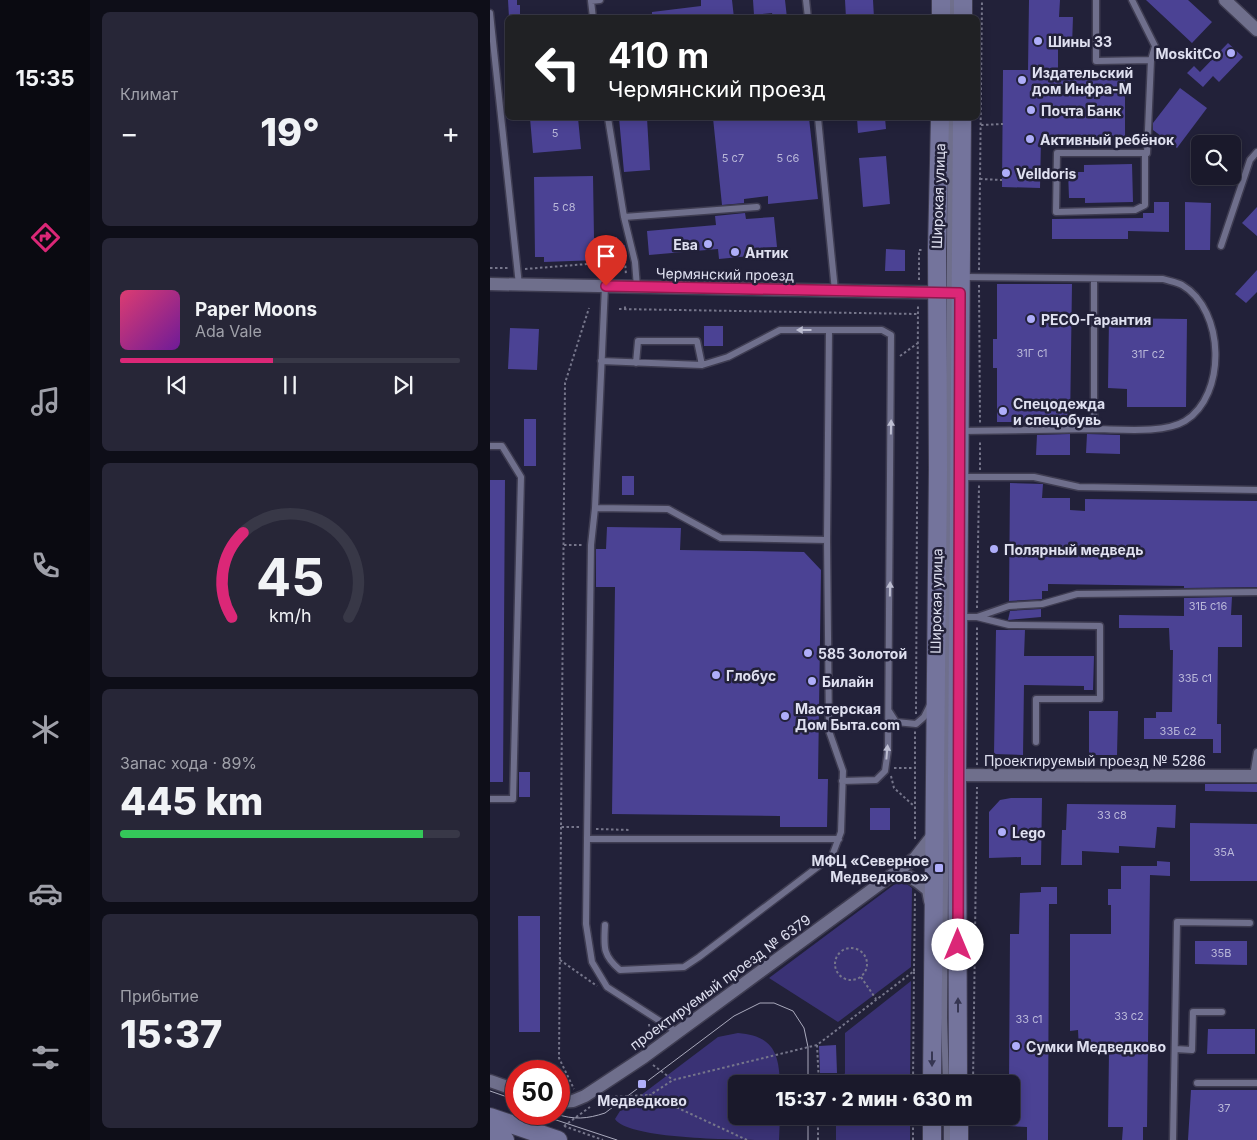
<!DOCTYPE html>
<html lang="ru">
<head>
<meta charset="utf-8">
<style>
	:root { --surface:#1a192b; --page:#272637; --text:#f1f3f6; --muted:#9fa0a9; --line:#383847; --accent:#db2777 }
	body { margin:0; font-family:Inter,sans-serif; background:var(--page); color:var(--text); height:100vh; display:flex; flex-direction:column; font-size:19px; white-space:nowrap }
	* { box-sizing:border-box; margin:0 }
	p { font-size:16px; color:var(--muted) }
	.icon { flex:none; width:28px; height:28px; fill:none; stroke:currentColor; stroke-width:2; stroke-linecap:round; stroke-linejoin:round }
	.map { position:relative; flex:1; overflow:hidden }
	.drawer { display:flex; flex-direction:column; gap:12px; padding:12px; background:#0e0e18; width:400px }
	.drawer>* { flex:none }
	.banner { position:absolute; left:15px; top:15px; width:475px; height:105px; border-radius:8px; box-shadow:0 2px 12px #0003,0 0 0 1px var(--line); background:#202124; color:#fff; overflow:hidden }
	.buttons { position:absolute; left:701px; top:135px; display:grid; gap:10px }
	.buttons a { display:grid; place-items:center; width:50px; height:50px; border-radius:8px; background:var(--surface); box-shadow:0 2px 12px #0003,0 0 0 1px var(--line); font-size:25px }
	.speed { position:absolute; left:15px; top:1060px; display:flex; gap:10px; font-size:25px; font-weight:700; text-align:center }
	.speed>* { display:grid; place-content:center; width:65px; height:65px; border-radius:50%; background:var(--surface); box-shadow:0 2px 12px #0003,0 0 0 1px var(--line); line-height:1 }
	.speed .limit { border:8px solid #d22; background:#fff; color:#111 }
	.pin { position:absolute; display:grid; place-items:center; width:42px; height:42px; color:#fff; margin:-51px -21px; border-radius:50% 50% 50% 0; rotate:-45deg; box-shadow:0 0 5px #0007 }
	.pin .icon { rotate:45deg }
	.me { position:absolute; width:55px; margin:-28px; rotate:0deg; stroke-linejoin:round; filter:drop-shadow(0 0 4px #0008) }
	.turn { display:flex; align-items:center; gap:18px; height:105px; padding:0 20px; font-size:22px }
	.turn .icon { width:65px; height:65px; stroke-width:2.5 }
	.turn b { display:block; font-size:35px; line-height:42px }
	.big { font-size:38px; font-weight:800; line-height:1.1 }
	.drawer .widget { flex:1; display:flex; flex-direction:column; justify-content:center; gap:8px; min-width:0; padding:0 18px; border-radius:8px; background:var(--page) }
	.drawer .dial { align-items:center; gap:0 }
	.dial svg { height:130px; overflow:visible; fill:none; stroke:var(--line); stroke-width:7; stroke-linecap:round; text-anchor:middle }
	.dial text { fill:var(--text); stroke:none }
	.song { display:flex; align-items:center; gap:15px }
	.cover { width:60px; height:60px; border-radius:8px; background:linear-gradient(135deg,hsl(340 70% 55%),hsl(280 70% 35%)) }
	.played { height:5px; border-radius:2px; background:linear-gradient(90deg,var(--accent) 45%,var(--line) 45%) }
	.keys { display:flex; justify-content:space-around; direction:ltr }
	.heat { display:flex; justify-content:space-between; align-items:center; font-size:28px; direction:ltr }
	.charge { height:8px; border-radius:4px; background:linear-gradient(90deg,#34c759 89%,var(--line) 0) }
	.trip { position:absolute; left:238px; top:1075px; width:292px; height:50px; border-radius:8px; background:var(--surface); box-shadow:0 2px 12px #0003,0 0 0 1px var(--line); font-weight:800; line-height:50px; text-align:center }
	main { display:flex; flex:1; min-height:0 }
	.menu { display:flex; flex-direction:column; width:90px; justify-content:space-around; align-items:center; background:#0a0a11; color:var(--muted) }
	.menu .icon { width:35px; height:35px }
	.menu .active { color:var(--accent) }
	.menu b { font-size:22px; color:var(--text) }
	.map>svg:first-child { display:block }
	.green { fill:#3a3275 }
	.building { fill:#4b4294 }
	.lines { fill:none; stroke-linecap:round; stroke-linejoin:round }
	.lane-casing { stroke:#3f3d52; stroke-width:9 }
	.street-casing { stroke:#3f3d52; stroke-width:15 }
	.secondary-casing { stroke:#3f3d52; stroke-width:20 }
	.path { stroke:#76768b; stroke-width:2; stroke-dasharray:2.5 2.5; stroke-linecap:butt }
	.lane { stroke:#6f6f8c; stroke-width:6 }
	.street { stroke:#6f6f8c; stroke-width:12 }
	.secondary { stroke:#74749c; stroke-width:18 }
	.tram { stroke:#aaaabd; stroke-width:1 }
	.oneway { fill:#bdbed2 }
	.oneway2 { fill:#363652 }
	.route-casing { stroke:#8e194d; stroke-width:12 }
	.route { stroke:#db2777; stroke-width:9 }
	.poi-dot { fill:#afaefa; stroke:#222139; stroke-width:2 }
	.labels { text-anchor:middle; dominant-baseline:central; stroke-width:5; stroke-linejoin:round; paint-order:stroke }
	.number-label { font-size:11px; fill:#bab8d9 }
	.poi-label { font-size:14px; font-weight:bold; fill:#dfe0f0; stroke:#222139; text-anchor:start }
	.street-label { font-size:14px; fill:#dfe0f0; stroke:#222139 }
</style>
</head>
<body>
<main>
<nav class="menu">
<b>15:35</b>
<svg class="icon active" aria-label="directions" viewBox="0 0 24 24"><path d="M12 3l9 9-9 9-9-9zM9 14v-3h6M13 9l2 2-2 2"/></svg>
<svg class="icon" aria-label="music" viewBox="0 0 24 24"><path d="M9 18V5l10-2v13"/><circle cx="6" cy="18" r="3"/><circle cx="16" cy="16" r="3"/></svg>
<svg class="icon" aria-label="phone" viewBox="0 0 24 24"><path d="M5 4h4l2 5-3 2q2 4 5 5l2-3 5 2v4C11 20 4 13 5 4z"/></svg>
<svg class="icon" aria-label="climate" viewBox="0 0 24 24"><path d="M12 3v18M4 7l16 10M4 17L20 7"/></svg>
<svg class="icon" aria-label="car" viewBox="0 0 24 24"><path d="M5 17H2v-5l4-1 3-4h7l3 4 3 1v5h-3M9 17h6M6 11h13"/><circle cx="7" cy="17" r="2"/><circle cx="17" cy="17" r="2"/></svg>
<svg class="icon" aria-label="filters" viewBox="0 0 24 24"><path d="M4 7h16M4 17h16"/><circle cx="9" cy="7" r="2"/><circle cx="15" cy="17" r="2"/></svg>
</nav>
<section class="drawer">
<div class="widget"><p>Климат</p>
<div class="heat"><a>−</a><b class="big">19°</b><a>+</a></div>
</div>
<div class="widget">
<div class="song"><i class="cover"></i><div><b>Paper Moons</b><p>Ada Vale</p></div></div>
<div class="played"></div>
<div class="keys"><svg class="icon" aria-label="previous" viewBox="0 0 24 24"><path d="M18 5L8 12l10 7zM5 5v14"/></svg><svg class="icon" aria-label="pause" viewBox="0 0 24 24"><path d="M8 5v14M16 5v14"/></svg><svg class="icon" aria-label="next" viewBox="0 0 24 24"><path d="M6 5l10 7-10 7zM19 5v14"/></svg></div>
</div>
<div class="widget dial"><svg viewBox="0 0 100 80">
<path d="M14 69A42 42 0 1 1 86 69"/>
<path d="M14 69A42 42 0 0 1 21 17" stroke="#db2777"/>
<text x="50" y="56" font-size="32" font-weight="700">45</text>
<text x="50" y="72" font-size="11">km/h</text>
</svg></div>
<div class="widget"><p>Запас хода · 89%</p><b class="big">445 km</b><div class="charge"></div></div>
<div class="widget"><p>Прибытие</p><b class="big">15:37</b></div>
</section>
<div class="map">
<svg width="767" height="1140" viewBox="0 0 767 1140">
	<rect width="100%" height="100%" fill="#222139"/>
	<path class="green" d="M414,882L422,888L421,967L348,1022L279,978L405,884Z
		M421,981L420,1084H350L355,1073V1033Z
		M248,1033C282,1036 289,1051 290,1084H246V1116H290L289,1140C256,1140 138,1140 125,1119L130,1111L228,1037Z
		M346,1116H420V1140H346Z"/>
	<path class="building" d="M18,0H27V5H30V18H19Z
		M211,0H242L244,18H162V12L211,6Z
		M263,0H295L297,18H283L282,13L264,15Z
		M355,0H383L384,18H356Z
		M539,0H570L569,17H583L582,46H568V78L635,79V140L551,139L550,188L512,187L513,70H538Z
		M656,0H698L722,22L702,43Z
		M738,43L753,57L729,82L723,76L713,87L697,73L704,66L710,72Z
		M690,88L717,108L687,148L663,130V123Z
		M40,118H88L91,149L43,153Z
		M129,118H157L160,170L134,172Z
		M223,118H319L328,199L278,204V196L254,199V203L232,205Z
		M367,118H395L396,129L368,133Z
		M396,156L400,204L373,207L369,158Z
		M642,164L643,202L595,203V198H579L578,172H594V165Z
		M103,176L104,238L127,237L128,246L135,245L136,259L54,262V257H45L44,177Z
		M664,202H679V232L638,231V239H562V219L653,218V213H664Z
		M695,202L721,203L720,250H695Z
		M767,207V236L752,223Z
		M255,213L256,219L284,217L287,247L260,249V256L229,259L228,249L159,255L157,231L226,225L225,216Z
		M396,249L415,250V271H395Z
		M767,270V292L756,303L745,294Z
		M507,284H582L580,424L547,425V422H507V368H503V339H507Z
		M619,318L697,319L696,407H637V389L618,388Z
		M214,326H233V346H214Z
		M20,328L49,329L47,370L18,369Z
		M34,419H46V466H34Z
		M580,434V455H546L547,435Z
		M597,434L630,435V454L596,453Z
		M132,476H144V495H132Z
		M0,480H15L13,782H0Z
		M520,483L553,484L552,498H580V510L595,511V499L767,501V587L694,588V586L558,584V591H552V599L519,601Z
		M117,527L191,528L190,550L314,552L331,570L328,779H338L337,827H290V816L122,814L125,587H106V549H116Z
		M742,597L741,615H752V647H728L727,724H731V753H723V739H654V718H666V712H682L683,650H680L679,628H629V615L694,616V598Z
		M551,609V617L518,620L520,611Z
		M506,630H535L534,656H604L603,690H594V686L534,685L533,755L504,754Z
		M599,711H628L627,755H599Z
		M29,772H40V797H29Z
		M715,784H767V792L715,791Z
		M521,798H552L551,865H531V857L499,858V812L510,800Z
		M577,804L686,805L685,828L667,827L665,848L629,846V853L592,851V865H571L572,830H576Z
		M380,808H400V830H380Z
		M700,823L767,824V881H700Z
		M667,861L680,862V876L660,875L657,1127H653V1140H632L633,1127H618L619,1051L589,1050L588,1030L580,1031V934H621V905H618V889H631V866H667Z
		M551,887H567V904H559L558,1140H537V1127L519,1126V1116H521V1084H519L520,934H529L530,893L551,892Z
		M28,916H50V1032H29Z
		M705,941H757V965L705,964Z
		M718,1029H765V1054H717Z
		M346,1045L347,1073H330L329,1046Z
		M701,1090H767V1140H698Z"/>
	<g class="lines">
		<defs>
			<path id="lane" d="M316,0L318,18
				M606,0V61L661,60
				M642,0L665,46L661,60L657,153H567L566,212L645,210L655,205V153
				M0,13L29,285
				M103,18L101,1L110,0
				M461,18V0
				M118,118L134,217L145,262L147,287
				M328,118L345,291
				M134,217L267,207
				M731,246L760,160L767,152
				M473,277L673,279C679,281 686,282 692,285C735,310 737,395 695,421C674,434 628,429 604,429
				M111,361L212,365L238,357L290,330H392L401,335L398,750L395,771L386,780L352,781
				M146,363L148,341H207L212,365
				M471,431L604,429V279
				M0,446H12L31,477L23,799H0
				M472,477H544L589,487L767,490
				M337,540L339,330
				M469,617H487L519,606L552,604L587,594L767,592
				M487,617L519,625L610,626V699H546V742
				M399,711L406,722L426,724L434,717L440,705
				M763,776L767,752
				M97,839L101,545L105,508
				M115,925C114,946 112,955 130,970L194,967L209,957L342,856L351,832L353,771L339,731L337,540L231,538L178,509L105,508L115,286
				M187,1032L117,987L102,962L96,924L97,839H349
				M685,1049L702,1050L703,1012H732
				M707,1083H767
				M456,1084L454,1018L461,118
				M457,1116V1140
				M683,1140L687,922L760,923"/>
			<path id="street" d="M735,0L767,30
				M0,284L470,293
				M444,775L767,776
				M400,877C418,873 424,878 438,890L440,901
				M0,1081L26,1090
				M69,1102L83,1101L95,1096L154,1057L425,858L443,835"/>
			<path id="secondary" d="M473,0V18
				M451,18V0
				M442,1084L448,469L447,250L450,118
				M468,1084L467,776L472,118
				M469,1116V1140
				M0,1117L68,1140
				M0,1135L15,1140
				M442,1140V1116"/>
		</defs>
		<use href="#lane" class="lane-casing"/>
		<use href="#street" class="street-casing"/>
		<use href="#secondary" class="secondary-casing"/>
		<path class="path" d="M491,125L513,124
			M490,179L512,180
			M0,268H18
			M35,269L135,261L136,275
			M489,270L492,0
			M429,280V250H434
			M489,285L490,423
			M129,309L428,314
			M135,309V304
			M410,356L428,343
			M490,470V440
			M74,545H94
			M487,608L489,485
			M426,714L428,304
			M487,765V625
			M404,768H425
			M401,776L404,788L424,806
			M71,827L69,1058L84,1089
			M89,827H71L75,383L99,308
			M106,829L141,830
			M425,839V731
			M345 964a16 16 0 1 1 32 0a16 16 0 1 1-32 0Z
			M70,960L107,986
			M424,971L425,893
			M371,977L386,999
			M159,1024L160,1035
			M327,1045L329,1084
			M163,1065L183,1080
			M483,1084L487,787
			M115,1097L160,1095
			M74,1126L100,1107
			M74,1126L113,1140
			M257,1140L160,1095L183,1080L327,1045L424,971L423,1084
			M328,1140V1116
			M423,1140V1116"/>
		<use href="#lane" class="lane"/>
		<use href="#street" class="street"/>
		<use href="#secondary" class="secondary"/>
		<path class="tram" d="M0,1091L26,1100
			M48,1114L127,1140
			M66,1114C84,1120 97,1119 115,1113L244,1016L270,1003H284L303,1011L314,1028L318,1047V1084
			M318,1140V1116"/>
	</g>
	<defs><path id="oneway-solid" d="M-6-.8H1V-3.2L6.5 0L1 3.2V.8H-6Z" transform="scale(1.25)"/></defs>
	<g class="oneway">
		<use href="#oneway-solid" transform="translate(314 330) rotate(-180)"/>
		<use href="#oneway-solid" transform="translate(401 427) rotate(-89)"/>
		<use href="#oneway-solid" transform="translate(400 589) rotate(-89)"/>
		<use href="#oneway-solid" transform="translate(397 752) rotate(-85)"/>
	</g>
	<g class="oneway2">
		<use href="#oneway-solid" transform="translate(468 1005) rotate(-90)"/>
		<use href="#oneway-solid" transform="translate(442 1059) rotate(90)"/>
	</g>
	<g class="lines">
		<defs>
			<path id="route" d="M116,286L470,293L468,945"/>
		</defs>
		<use href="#route" class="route-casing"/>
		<use href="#route" class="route"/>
	</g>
	<g class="poi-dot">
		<circle cx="548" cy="41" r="5"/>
		<circle cx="741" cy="53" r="5"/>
		<circle cx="532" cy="80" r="5"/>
		<circle cx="541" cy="110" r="5"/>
		<circle cx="540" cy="139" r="5"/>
		<circle cx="516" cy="173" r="5"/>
		<circle cx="218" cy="244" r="5"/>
		<circle cx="245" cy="252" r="5"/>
		<circle cx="541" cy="319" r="5"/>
		<circle cx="513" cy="411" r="5"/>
		<circle cx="504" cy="549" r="5"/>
		<circle cx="318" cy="653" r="5"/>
		<circle cx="226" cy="675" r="5"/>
		<circle cx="322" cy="681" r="5"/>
		<circle cx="295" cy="716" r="5"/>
		<circle cx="512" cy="832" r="5"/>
		<rect x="444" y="863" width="10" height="10" rx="2.5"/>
		<circle cx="526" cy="1046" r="5"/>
		<rect x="147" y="1079" width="10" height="10" rx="2.5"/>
	</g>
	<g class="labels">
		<g class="number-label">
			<text x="65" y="133">5</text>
			<text x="243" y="158">5 с7</text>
			<text x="298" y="158">5 с6</text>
			<text x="74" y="207">5 с8</text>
			<text x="542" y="353">31Г с1</text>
			<text x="658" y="354">31Г с2</text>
			<text x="718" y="606">31Б с16</text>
			<text x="705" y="678">33Б с1</text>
			<text x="688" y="731">33Б с2</text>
			<text x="622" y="815">33 с8</text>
			<text x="734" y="852">35А</text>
			<text x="731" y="953">35В</text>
			<text x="639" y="1016">33 с2</text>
			<text x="539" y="1019">33 с1</text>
			<text x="734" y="1108">37</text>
		</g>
		<g class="poi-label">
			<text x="558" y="41">Шины 33</text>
			<text x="731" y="53" text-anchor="end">MoskitCo</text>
			<text x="542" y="72">Издательский<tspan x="542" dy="16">дом Инфра-М</tspan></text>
			<text x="551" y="110">Почта Банк</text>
			<text x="550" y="139">Активный ребёнок</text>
			<text x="526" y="173">Velldoris</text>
			<text x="208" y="244" text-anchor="end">Ева</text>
			<text x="255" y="252">Антик</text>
			<text x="551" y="319">РЕСО-Гарантия</text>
			<text x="523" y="403">Спецодежда<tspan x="523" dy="16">и спецобувь</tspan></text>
			<text x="514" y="549">Полярный медведь</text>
			<text x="328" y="653">585 Золотой</text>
			<text x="236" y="675">Глобус</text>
			<text x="332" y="681">Билайн</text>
			<text x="305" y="708">Мастерская<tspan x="305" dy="16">Дом Быта.com</tspan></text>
			<text x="522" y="832">Lego</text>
			<text x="439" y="860" text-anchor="end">МФЦ «Северное<tspan x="439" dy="16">Медведково»</tspan></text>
			<text x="536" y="1046">Сумки Медведково</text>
			<text x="152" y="1100" text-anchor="middle">Медведково</text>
		</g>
		<g class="street-label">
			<text transform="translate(448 196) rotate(-88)">Широкая улица</text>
			<text transform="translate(235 274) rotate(1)">Чермянский проезд</text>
			<text transform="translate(446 601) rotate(-89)">Широкая улица</text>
			<text x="605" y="760">Проектируемый проезд № 5286</text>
			<text transform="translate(230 982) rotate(-36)">проектируемый проезд № 6379</text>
		</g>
	</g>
</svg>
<div class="buttons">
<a><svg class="icon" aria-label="search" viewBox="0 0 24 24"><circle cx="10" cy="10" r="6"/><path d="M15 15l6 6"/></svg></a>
</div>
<div class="speed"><div class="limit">50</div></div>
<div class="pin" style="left:116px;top:286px;background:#d93025"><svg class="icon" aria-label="arrive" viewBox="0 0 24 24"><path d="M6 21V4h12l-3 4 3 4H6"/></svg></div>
<svg class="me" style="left:468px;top:945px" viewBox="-20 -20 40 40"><circle r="19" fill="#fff"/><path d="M0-13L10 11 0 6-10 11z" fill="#db2777"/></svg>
<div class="trip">15:37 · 2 мин · 630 m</div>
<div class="banner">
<div class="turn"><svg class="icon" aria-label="left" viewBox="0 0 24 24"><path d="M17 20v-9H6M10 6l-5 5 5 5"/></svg><div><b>410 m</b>Чермянский проезд</div></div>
</div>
</div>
</main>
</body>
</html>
